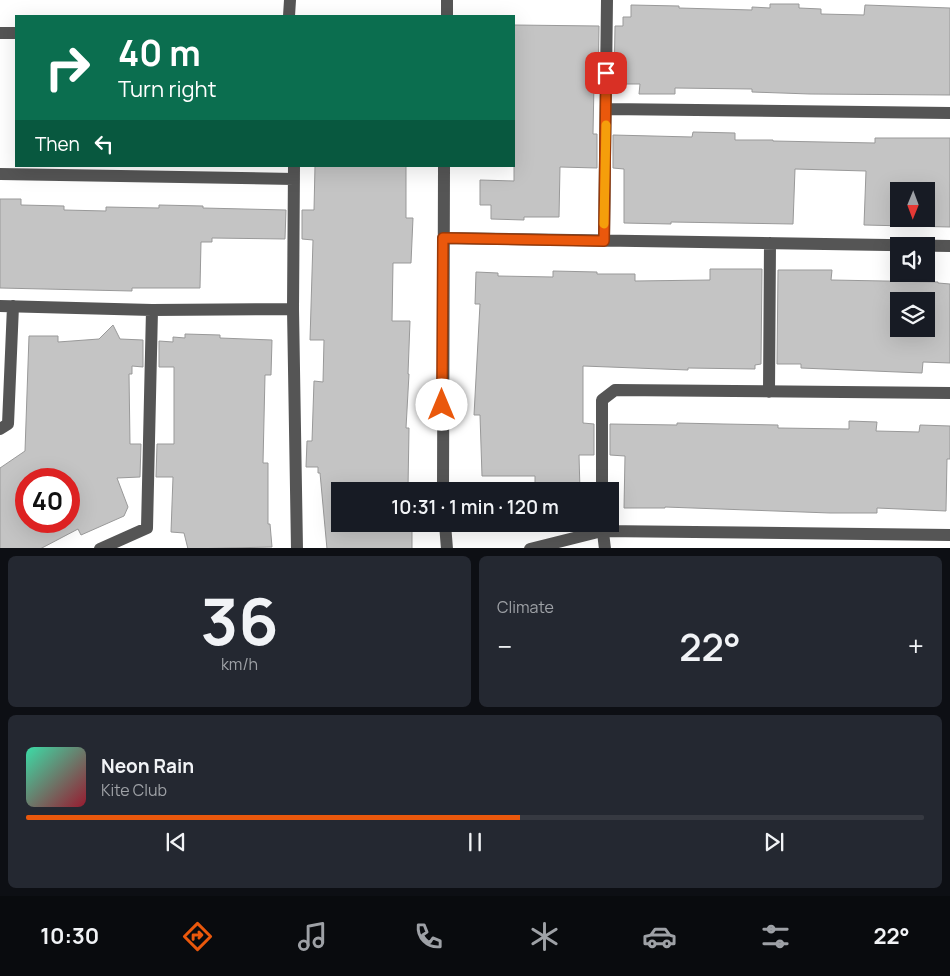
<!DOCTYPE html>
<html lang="en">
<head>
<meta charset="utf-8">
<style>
	:root { --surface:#171b24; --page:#242831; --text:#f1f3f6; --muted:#9ea1a6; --line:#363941; --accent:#ea580c }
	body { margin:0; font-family:Manrope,sans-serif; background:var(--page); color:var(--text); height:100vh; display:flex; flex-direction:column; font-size:19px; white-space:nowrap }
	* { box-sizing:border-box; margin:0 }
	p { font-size:16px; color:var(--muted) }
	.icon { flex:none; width:28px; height:28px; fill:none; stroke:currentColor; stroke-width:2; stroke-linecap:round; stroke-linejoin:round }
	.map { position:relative; height:548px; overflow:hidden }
	.sheet { display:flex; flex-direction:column; gap:8px; padding:8px; background:#0d0f14; flex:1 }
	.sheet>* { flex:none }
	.guide { position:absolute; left:15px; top:15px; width:500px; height:152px; border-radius:0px; box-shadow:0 5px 20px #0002; background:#0b6e4f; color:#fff; overflow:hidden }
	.needle { width:32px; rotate:181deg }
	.controls { position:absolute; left:890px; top:182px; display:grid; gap:10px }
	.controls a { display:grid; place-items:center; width:45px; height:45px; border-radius:0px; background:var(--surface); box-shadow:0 5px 20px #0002; font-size:25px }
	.speed { position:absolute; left:15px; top:468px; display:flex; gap:10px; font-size:25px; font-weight:700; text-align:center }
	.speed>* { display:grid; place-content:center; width:65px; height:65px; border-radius:50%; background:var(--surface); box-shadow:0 5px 20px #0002; line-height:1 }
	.speed .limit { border:8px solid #d22; background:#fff; color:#111 }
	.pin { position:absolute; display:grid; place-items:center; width:42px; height:42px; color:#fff; margin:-21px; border-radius:10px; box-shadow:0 2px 8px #0006 }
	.me { position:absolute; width:55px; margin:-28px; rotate:0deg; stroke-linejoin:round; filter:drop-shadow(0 0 4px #0008) }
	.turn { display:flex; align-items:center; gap:18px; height:105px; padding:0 20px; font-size:22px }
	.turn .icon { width:65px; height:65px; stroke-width:2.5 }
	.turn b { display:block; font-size:35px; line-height:42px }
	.then { display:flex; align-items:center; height:48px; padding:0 20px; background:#0003; gap:10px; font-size:19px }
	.big { font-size:38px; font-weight:600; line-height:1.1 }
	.sheet .widget { flex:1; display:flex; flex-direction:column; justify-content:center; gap:8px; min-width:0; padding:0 18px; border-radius:8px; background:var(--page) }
	.sheet .dial { align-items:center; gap:0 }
	.dial b { font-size:65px; line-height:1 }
	.song { display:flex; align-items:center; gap:15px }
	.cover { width:60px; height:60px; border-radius:8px; background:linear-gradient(135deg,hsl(160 70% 55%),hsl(350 70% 35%)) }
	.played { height:5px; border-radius:2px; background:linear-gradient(90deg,var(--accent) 55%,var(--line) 55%) }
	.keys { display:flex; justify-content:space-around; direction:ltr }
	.heat { display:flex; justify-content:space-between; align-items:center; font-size:28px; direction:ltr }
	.sheet .tiles { flex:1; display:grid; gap:8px; grid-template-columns:1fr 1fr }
	.widget:last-child { grid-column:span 2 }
	.trip { position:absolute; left:331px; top:482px; width:288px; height:50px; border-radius:0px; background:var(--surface); box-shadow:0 5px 20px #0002; font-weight:600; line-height:50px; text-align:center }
	.tabs { display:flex; height:80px; justify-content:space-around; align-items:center; background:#090b0e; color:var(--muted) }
	.tabs .icon { width:35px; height:35px }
	.tabs .selected { color:var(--accent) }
	.tabs b { font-size:22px; color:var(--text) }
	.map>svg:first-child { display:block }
	.building { fill:#c4c4c4; stroke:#999; fill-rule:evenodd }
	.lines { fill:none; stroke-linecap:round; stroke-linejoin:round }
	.minor { stroke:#555; stroke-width:12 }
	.route-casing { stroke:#983908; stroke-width:12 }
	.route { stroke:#ea580c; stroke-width:9 }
	.slow { stroke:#f59e0b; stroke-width:9 }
</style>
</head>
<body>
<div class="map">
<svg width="950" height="549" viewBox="0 0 950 549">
	<rect width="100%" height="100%" fill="#fff"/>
	<path class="building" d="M770,4H799V8L821,9V14L864,15L865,5L950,8V95L810,94L752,92V89L675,88V94H639L640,84H614L615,26H623V17H631V5L679,6V8L752,10V7L770,8Z
		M514,25L599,26L598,84L594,83L593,134H597V168L560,167L559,217H524V220L491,219V205H480V180L514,181Z
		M693,132L735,133V140H773V141L875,143V138H950V227L864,225L866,171L795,169L793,224L671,222V224L624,223V169L613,168V135L692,137ZM899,191H926V219H899Z
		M315,166H406V218H413L411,263H393L392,321H410L408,374H409L406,428H409L408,488H412V491H340V524H412V549H327L320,473H318V467H306L307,441H312L314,381L323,382L324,340H310L313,240L302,239V210H314Z
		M0,199H21V205L64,206V210L106,211V207L159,208V205L203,206V208L286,210L285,239L212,238V242H201L200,288H132V291L0,288Z
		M710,269H762L761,364L755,365V369L688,368V370L583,366V423L594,424V455H579L580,491H535V476H482L480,415H474L480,304H475L476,272L498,273V276L553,277V271L597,272V274H635V281L710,280Z
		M778,270H832L831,280L938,282V283L950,284V363L923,362L922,373L801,368V364H777ZM899,301H926V329H899Z
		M113,325L120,339L143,340V367L132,366V374H129L130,444H141L140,477L117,478L128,507L124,516L81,535L78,529L40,549H0V468L25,451L29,336H58V342L99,339ZM26,479H69V521H26Z
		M185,334L220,335V338L272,340L271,375H265L263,463H268V524H270L272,547L188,549L184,533L171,532L173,477H156L157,444H174V367H159V341L173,342V337L185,338Z
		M849,421L877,422L876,431L919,432L920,425L950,426V459H947L946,511L877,508V513H830L665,507V508H624L625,456L610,455V424L677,425V423L723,424L778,425V428L849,429Z"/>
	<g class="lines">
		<path class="minor" d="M289,16L290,0
			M447,16V0
			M0,33H16
			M606,109L950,113
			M294,166L293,309L297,549
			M0,174L294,179
			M443,238L950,246
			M604,241L607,0
			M0,306L152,310L293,309
			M769,392L770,243
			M0,429L8,424L13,306
			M443,491L444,166
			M602,491V400L615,390L950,393
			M445,524L447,549
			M602,524L605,549
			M100,549L147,528L152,310
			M530,549L602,531L950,535"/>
	</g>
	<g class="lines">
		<defs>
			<path id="route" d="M442,405L443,238L604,241L606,73"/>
		</defs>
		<use href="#route" class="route-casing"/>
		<use href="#route" class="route"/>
		<path class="slow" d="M604,224L606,125"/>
	</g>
</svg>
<div class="controls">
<a><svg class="needle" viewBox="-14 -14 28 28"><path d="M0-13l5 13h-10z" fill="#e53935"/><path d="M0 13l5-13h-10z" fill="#9ea1a6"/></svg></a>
<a><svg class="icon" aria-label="sound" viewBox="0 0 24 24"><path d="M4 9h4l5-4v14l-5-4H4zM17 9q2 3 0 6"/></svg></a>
<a><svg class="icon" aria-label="layers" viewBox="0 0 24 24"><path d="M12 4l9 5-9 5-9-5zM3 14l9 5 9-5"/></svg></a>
</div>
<div class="speed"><div class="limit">40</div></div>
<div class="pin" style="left:606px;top:73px;background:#d93025"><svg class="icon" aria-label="arrive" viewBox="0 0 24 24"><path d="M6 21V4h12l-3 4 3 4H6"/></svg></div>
<svg class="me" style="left:442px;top:405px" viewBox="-20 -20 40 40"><circle r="19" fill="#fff"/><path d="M0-13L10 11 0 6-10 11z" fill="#ea580c"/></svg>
<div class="trip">10:31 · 1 min · 120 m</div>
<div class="guide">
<div class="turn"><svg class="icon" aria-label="right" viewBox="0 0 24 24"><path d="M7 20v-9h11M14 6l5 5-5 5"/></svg><div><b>40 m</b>Turn right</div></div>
<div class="then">Then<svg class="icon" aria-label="left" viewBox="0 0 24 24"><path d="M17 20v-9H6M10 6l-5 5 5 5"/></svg></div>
</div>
</div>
<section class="sheet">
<div class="tiles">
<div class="widget dial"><b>36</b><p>km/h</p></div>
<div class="widget"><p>Climate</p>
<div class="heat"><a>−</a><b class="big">22°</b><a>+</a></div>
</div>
<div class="widget">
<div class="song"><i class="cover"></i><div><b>Neon Rain</b><p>Kite Club</p></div></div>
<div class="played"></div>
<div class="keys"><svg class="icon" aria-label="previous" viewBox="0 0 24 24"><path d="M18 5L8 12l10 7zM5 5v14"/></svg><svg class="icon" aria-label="pause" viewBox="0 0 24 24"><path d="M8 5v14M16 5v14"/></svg><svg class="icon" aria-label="next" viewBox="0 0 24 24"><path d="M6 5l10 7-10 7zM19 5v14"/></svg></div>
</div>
</div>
</section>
<nav class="tabs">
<b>10:30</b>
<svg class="icon selected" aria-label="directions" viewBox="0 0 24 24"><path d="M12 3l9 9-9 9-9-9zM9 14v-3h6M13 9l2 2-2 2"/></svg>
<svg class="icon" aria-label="music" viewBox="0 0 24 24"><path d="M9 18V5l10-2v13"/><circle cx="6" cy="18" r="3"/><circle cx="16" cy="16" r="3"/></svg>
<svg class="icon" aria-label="phone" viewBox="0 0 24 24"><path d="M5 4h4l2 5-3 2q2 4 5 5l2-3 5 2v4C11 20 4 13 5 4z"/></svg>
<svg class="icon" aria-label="climate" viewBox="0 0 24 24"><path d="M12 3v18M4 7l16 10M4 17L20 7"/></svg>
<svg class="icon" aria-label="car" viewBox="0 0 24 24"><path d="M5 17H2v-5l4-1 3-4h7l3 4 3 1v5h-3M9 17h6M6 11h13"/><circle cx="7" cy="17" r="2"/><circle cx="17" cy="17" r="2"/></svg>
<svg class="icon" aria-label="filters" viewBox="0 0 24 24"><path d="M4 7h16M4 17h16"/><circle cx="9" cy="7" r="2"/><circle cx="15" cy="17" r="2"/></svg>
<b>22°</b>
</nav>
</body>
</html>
